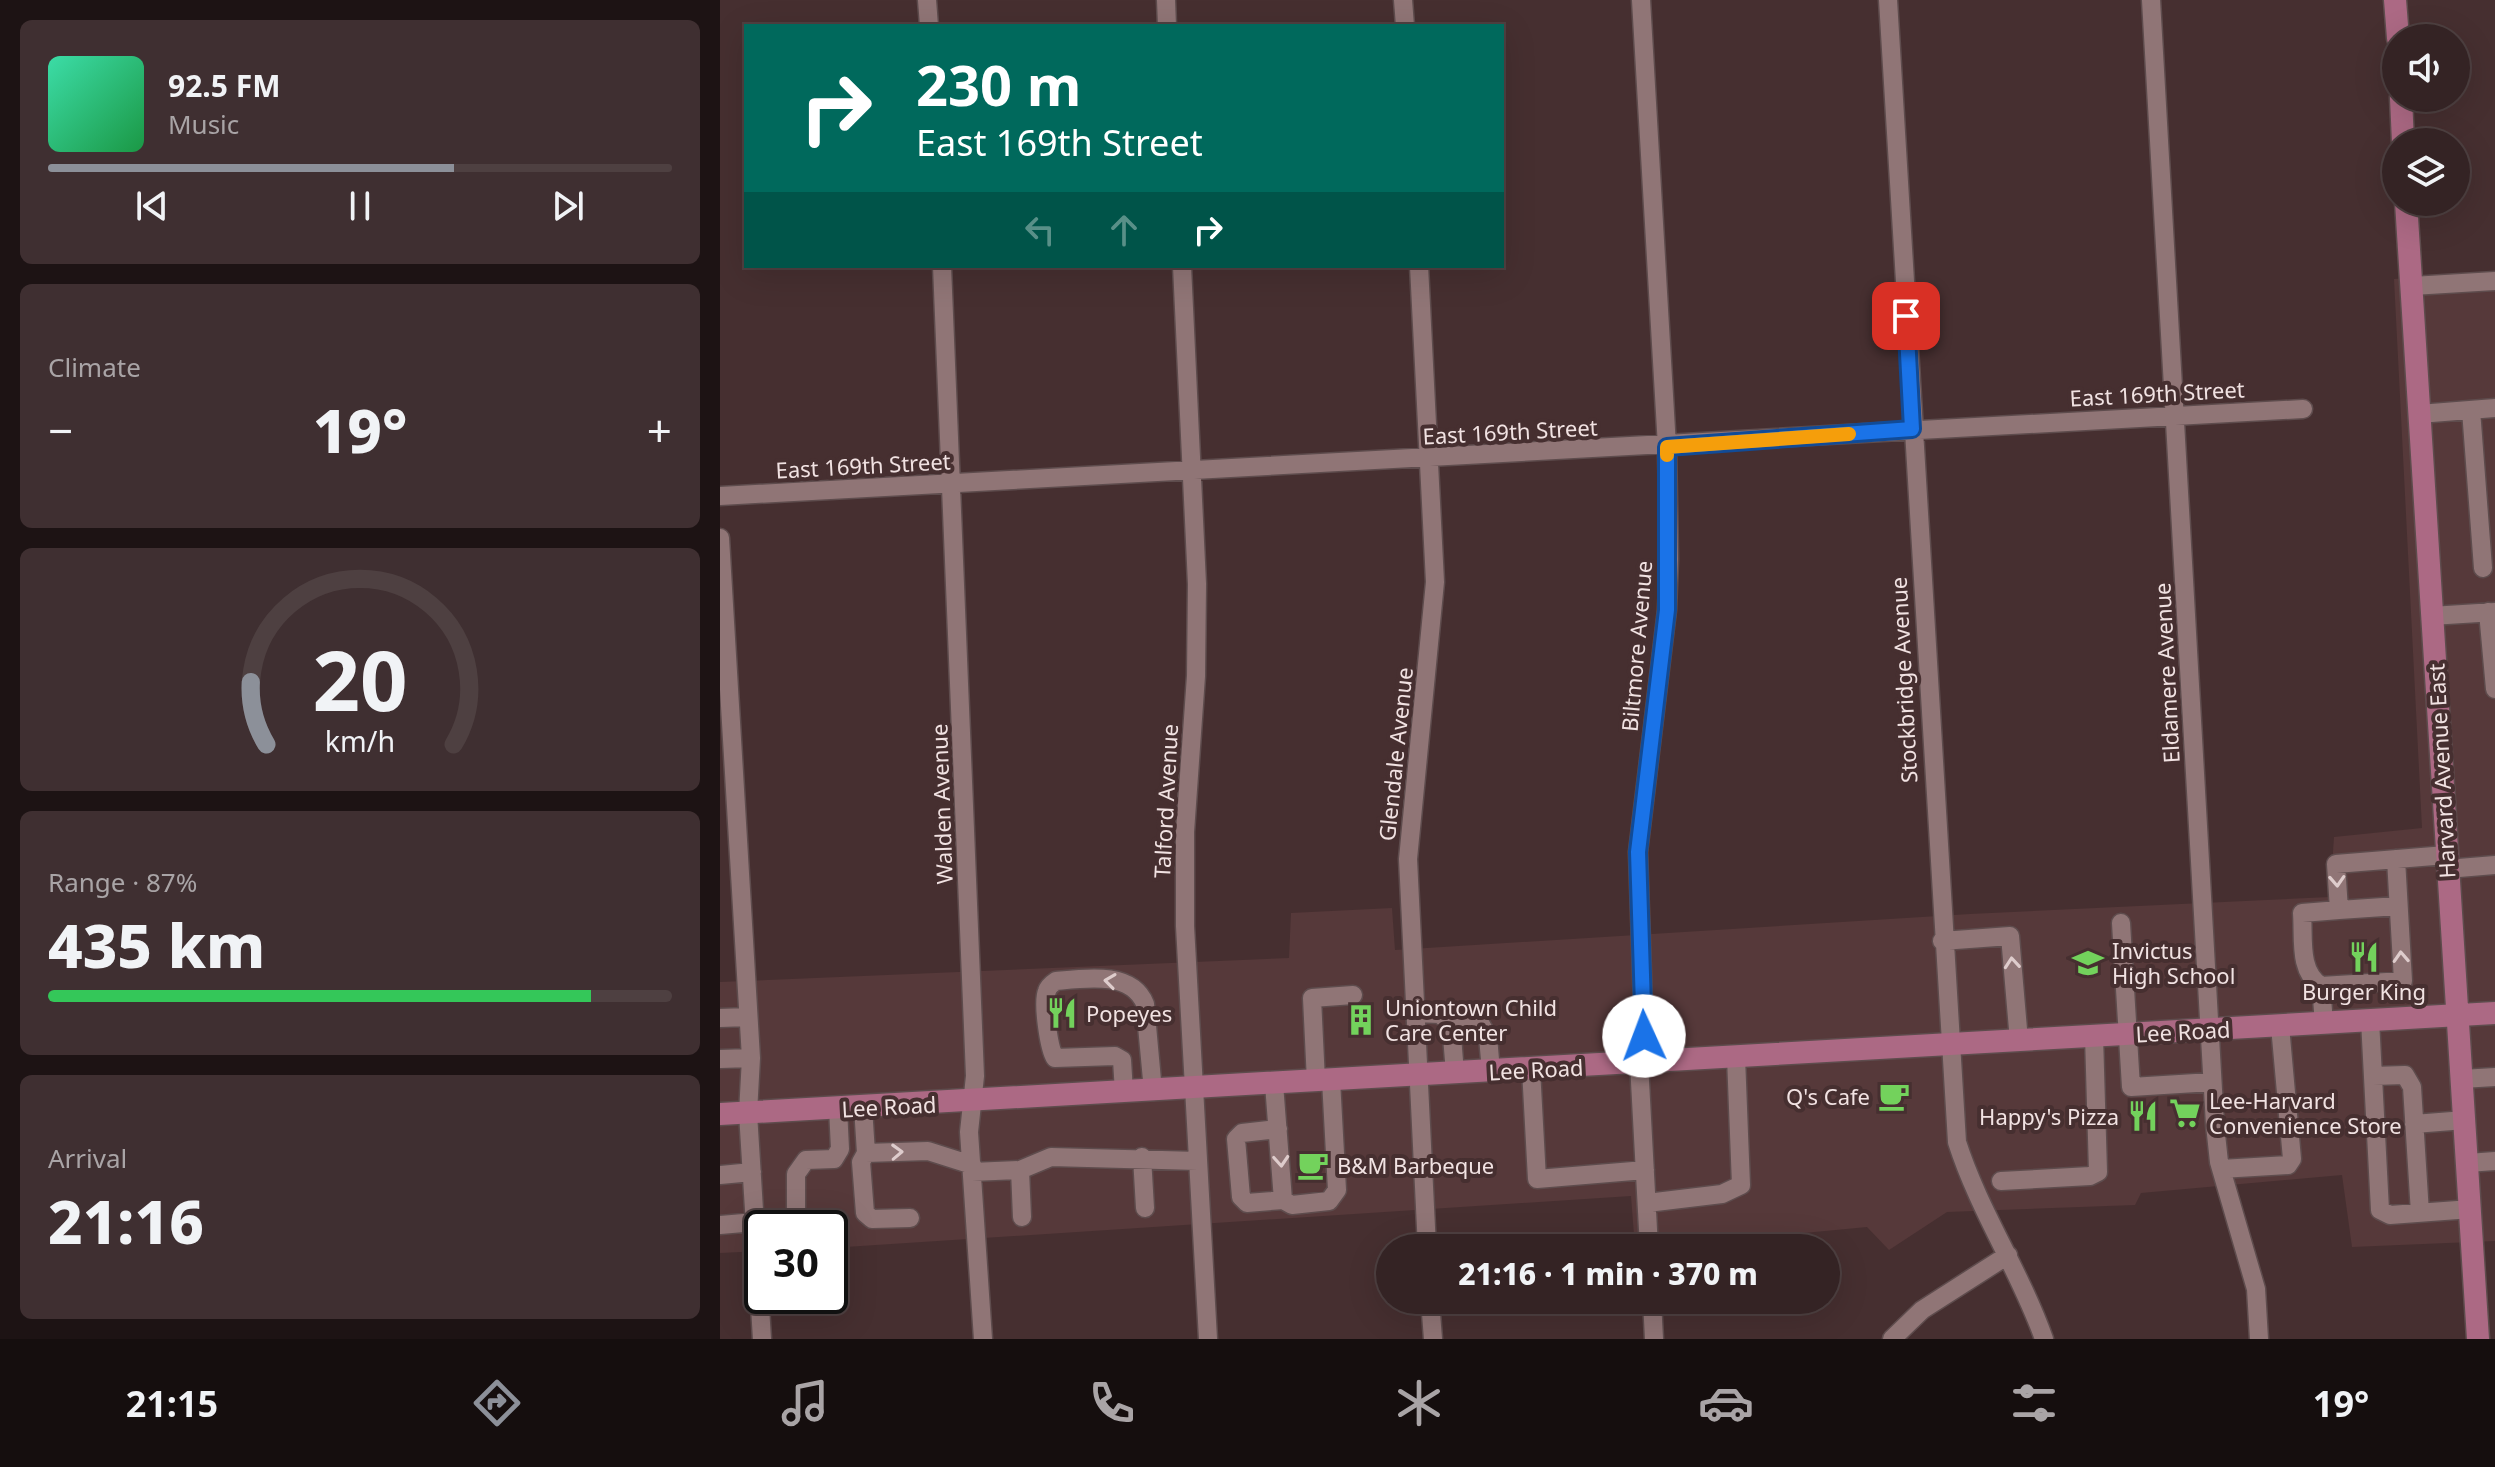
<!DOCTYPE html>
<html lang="en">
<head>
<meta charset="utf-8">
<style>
	:root { --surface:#342324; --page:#3f2f31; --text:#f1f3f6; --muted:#a9a4a6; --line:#4e4041; --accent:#8c9099 }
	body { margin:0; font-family:"Noto Sans",sans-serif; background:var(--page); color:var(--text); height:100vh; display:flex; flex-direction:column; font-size:30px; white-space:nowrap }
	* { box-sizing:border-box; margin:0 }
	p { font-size:26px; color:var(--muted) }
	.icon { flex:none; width:44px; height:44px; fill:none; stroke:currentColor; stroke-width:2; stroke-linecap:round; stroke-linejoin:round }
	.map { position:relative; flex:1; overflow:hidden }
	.sheet { display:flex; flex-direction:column; gap:20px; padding:20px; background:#1d1314; width:720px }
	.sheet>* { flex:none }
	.top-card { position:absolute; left:24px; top:24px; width:760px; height:244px; border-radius:0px; box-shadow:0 8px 32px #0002,0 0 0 2px var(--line); background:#00695c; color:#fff; overflow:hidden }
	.controls { position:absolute; left:1662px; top:24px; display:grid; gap:16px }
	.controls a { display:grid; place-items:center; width:88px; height:88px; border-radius:50%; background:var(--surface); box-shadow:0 8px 32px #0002,0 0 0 2px var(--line); font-size:40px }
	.speed { position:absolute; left:24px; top:1210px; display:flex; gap:16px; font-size:40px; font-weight:700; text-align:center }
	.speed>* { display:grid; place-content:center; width:104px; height:104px; border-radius:50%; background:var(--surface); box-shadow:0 8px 32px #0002,0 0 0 2px var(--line); line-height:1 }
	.speed .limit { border:4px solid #111; border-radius:12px; background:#fff; color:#111 }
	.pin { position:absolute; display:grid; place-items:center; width:68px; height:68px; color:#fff; margin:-34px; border-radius:16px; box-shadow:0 4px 12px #0006 }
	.me { position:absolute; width:88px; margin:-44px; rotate:358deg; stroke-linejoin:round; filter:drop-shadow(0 0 6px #0008) }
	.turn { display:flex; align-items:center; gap:28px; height:168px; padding:0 40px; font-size:36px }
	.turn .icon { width:104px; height:104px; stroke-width:2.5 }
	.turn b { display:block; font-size:56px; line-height:68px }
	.lanes { display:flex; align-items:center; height:76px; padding:0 40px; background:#0003; justify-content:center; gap:40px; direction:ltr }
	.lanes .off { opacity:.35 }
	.big { font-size:60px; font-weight:800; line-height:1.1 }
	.sheet .tile { flex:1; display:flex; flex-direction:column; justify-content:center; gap:12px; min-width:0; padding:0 28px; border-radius:12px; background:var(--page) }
	.sheet .dial { align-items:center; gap:0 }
	.dial svg { height:208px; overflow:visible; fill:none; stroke:var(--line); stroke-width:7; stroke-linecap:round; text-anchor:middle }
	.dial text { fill:var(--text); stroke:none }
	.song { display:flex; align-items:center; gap:24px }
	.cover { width:96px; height:96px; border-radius:12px; background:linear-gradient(135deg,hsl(160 70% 55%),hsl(140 70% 35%)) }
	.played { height:8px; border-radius:4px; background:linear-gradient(90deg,var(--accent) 65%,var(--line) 65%) }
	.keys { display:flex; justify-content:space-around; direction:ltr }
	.heat { display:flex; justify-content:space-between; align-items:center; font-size:44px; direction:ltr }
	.charge { height:12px; border-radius:6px; background:linear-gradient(90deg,#34c759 87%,var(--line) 0) }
	.trip { position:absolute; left:656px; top:1234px; width:464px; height:80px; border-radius:40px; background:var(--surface); box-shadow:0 8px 32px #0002,0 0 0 2px var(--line); font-weight:800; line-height:80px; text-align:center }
	.tab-bar { display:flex; height:128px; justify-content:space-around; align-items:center; background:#150e0e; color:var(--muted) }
	.tab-bar .icon { width:56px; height:56px }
	.tab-bar .on { color:var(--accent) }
	.tab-bar b { font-size:36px; color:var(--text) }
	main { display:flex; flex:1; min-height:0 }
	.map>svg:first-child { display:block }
	.built { fill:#56393a }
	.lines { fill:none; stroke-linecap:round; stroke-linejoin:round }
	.minor-casing { stroke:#5e4c4d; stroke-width:21 }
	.major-casing { stroke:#5e4c4d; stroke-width:25 }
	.minor { stroke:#907576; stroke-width:18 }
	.major { stroke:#ac6984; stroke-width:22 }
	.oneway { stroke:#decccc }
	.route-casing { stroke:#114b97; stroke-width:20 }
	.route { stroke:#1a73e8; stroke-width:14 }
	.slow { stroke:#f59e0b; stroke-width:14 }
	.labels { text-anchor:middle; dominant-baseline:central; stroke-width:8; stroke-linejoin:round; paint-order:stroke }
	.street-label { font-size:22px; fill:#f1e2e2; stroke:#462f30 }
	.poi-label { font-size:22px; fill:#f1e2e2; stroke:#462f30; text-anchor:start }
</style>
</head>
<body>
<main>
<section class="sheet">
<div class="tile">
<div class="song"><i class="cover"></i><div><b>92.5 FM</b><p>Music</p></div></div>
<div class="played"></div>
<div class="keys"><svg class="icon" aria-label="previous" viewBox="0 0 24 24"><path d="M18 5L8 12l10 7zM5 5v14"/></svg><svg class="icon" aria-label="pause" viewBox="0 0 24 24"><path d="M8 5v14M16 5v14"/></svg><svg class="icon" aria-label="next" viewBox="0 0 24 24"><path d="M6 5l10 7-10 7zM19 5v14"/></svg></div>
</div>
<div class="tile"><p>Climate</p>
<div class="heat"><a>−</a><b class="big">19°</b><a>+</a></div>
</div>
<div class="tile dial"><svg viewBox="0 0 100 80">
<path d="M14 69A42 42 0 1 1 86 69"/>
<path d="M14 69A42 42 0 0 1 8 45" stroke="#8c9099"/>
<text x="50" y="56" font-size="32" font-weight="700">20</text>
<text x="50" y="72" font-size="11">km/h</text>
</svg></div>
<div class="tile"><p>Range · 87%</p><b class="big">435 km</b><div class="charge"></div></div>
<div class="tile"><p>Arrival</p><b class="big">21:16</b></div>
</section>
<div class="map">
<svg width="1775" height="1339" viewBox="0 0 1775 1339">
	<rect width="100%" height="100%" fill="#462f30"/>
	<path class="built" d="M1775,272V1241L1632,1247L1622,1175L1421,1193L1415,1205L1227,1212L1169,1250L1147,1227L1021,1239L1005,1248H915L911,1196L110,1248V1228H42V1251L0,1253V982L569,958L571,913L672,908L675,950L1250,914L1610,897L1614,837L1702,828L1674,279Z"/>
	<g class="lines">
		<defs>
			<path id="minor" d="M207,0L209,26
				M446,0L447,26
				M683,0L685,26
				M921,0L947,447L949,559L947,610L918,852L924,1036L919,1063L929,1248
				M1168,0L1237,1142C1259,1211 1300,1271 1324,1339
				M1431,0L1495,1125L1499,1162L1536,1289L1539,1339
				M1681,100L1704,98
				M222,266L255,1076L249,1132L263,1339
				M462,266L477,584L476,676L465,832V926L488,1339
				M699,266L715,582L688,859L707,1248
				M1692,286L1775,281
				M1751,410L1763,568
				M1699,414L1775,408
				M0,496L1583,409
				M0,538L31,1058L28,1113L42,1339
				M1768,612L1775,689
				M1711,616L1775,612
				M1676,859L1683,981L1601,986C1578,971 1584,938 1582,913L1619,910L1616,864L1726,855
				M1727,869L1775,865
				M1619,910L1678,906
				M1401,923L1411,1087L1492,1082
				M1222,941L1290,936L1299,1041
				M1601,986L1604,1023
				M694,1013L720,1014L731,1024L760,1023L768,1037L771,1071
				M0,1018L28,1017
				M1650,1020L1660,1210L1670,1215L1751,1209
				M731,1024L735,1073
				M0,1059L31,1058
				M811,1069L817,1179L925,1170
				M1653,1076L1685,1075L1692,1087L1700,1213
				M1742,1079L1775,1077
				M596,1081L592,998L633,995
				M554,1084L563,1200L572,1205L609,1201L617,1190L611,1080
				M404,1092L402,1060L395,1056L335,1058C329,1049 322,1002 327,991C328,987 333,983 336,981C366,978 412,971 425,1004L433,1091
				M143,1107L146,1153L208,1151L252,1165
				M1694,1124L1745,1120
				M558,1129L522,1133L516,1139L521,1197L527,1203L563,1200
				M146,1153L141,1162L145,1213L152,1219L190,1218
				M422,1157L425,1208
				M1748,1163L1775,1161
				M1501,1169L1568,1165L1572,1159L1560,1026
				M300,1170L302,1217
				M252,1172L300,1170L331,1157L478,1161
				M0,1175L32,1172
				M1281,1181L1370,1176L1378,1172L1374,1036
				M927,1203L1002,1194L1021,1185L1016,1057
				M0,1225L35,1222
				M76,1228V1174L86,1160L114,1159L120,1149L118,1108
				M710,1300L713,1339
				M932,1300L934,1339
				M1172,1339L1202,1310L1288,1255"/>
			<path id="major" d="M1675,0L1678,38
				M1681,98L1683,142
				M1686,202L1758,1339
				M0,1114L1775,1013"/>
		</defs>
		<use href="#minor" class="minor-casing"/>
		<use href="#major" class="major-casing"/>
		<use href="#minor" class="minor"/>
		<use href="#major" class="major"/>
	</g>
	<defs><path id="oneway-chevron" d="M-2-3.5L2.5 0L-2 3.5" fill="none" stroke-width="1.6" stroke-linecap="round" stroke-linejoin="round" transform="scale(2)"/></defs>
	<g class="oneway">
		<use href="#oneway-chevron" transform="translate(1617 881) rotate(87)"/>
		<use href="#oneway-chevron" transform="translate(1681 957) rotate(-93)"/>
		<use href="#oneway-chevron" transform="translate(1292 963) rotate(-95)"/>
		<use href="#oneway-chevron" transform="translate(390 981) rotate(-172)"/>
		<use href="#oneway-chevron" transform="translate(177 1152) rotate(-2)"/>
		<use href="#oneway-chevron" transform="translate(561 1161) rotate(86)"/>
	</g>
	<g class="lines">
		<defs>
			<path id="route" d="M924,1036L918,852L947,610V447L1192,429L1186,316"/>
		</defs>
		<use href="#route" class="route-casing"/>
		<use href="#route" class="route"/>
		<path class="slow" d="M947,455V447L1129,434"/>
	</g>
	<defs>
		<symbol id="restaurant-bare" viewBox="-9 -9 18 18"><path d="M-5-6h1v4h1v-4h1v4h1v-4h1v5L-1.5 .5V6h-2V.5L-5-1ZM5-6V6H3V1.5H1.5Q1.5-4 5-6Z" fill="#73d25c" stroke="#462f30" stroke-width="2.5" paint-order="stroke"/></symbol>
		<symbol id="school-bare" viewBox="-9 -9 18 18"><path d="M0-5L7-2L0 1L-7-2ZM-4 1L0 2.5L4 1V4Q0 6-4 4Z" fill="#73d25c" stroke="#462f30" stroke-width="2.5" paint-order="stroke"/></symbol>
		<symbol id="building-bare" viewBox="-9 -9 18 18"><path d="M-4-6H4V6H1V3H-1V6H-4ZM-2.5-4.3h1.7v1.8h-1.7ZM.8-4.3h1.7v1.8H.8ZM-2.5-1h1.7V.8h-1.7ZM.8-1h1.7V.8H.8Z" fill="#73d25c" stroke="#462f30" stroke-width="2.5" paint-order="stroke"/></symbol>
		<symbol id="cafe-bare" viewBox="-9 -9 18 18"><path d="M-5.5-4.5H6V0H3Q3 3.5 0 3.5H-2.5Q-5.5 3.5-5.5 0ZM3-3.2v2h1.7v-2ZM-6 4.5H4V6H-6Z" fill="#73d25c" stroke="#462f30" stroke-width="2.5" paint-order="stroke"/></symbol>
		<symbol id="supermarket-bare" viewBox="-9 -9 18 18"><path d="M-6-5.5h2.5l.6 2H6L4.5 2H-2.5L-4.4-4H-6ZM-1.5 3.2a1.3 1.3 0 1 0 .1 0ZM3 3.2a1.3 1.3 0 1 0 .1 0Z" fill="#73d25c" stroke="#462f30" stroke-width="2.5" paint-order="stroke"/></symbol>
	</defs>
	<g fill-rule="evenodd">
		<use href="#restaurant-bare" x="1622" y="935" width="44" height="44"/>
		<use href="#school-bare" x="1346" y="941" width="44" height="44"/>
		<use href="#restaurant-bare" x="320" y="991" width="44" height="44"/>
		<use href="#building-bare" x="619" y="998" width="44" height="44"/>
		<use href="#cafe-bare" x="1152" y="1074" width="44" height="44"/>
		<use href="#supermarket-bare" x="1443" y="1091" width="44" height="44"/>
		<use href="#restaurant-bare" x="1401" y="1094" width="44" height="44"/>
		<use href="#cafe-bare" x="571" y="1143" width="44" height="44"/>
	</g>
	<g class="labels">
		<g class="street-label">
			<text transform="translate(1437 393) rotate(-3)">East 169th Street</text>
			<text transform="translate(790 431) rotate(-3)">East 169th Street</text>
			<text transform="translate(143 465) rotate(-3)">East 169th Street</text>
			<text transform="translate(916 646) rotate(-85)">Biltmore Avenue</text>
			<text transform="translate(1446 673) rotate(-93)">Eldamere Avenue</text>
			<text transform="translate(1183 680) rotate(-93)">Stockbridge Avenue</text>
			<text transform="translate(675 754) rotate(-84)">Glendale Avenue</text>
			<text transform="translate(1721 771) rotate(-93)">Harvard Avenue East</text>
			<text transform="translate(445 801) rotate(-87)">Talford Avenue</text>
			<text transform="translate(221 804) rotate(-92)">Walden Avenue</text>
			<text transform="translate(1463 1031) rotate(-3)">Lee Road</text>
			<text transform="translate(816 1069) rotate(-3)">Lee Road</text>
			<text transform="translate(169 1106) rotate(-3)">Lee Road</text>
		</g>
		<g class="poi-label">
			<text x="1392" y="950">Invictus<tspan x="1392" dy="25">High School</tspan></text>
			<text x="1644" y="991" text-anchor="middle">Burger King</text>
			<text x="665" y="1007">Uniontown Child<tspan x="665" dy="25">Care Center</tspan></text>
			<text x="366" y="1013">Popeyes</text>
			<text x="1150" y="1096" text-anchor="end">Q's Cafe</text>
			<text x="1489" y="1100">Lee-Harvard<tspan x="1489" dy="25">Convenience Store</tspan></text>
			<text x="1399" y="1116" text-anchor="end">Happy's Pizza</text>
			<text x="617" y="1165">B&amp;M Barbeque</text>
		</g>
	</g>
</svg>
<div class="controls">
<a><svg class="icon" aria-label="sound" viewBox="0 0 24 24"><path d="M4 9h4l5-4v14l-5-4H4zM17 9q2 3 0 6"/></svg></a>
<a><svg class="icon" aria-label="layers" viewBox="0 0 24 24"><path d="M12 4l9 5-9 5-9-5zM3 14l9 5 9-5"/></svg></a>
</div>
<div class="speed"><div class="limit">30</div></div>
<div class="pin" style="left:1186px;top:316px;background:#d93025"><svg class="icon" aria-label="arrive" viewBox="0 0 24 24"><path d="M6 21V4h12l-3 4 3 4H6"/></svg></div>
<svg class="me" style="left:924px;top:1036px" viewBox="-20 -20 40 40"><circle r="19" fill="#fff"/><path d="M0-13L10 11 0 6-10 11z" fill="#1a73e8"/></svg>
<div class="trip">21:16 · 1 min · 370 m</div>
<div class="top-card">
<div class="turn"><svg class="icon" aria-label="right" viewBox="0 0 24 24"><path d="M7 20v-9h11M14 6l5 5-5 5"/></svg><div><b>230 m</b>East 169th Street</div></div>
<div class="lanes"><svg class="icon off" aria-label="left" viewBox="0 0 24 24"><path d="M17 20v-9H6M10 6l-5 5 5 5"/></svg><svg class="icon off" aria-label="ahead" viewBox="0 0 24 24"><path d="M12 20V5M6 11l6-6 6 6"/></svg><svg class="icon" aria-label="right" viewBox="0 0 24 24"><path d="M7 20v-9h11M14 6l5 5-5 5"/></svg></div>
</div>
</div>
</main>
<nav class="tab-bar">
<b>21:15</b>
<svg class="icon on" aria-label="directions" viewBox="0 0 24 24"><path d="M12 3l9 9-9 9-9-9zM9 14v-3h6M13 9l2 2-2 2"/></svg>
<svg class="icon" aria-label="music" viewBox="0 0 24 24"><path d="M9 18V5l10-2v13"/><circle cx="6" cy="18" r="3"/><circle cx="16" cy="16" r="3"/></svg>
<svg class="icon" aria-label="phone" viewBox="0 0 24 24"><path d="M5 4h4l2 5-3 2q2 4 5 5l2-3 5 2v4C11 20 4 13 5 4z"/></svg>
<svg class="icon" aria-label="climate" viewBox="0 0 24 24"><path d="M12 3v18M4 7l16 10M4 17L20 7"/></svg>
<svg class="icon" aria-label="car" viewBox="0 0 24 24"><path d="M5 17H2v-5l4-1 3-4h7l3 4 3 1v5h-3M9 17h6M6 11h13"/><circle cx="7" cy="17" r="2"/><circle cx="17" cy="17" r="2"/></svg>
<svg class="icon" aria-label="filters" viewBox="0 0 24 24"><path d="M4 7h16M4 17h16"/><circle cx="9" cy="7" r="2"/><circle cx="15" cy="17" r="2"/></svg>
<b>19°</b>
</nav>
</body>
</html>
